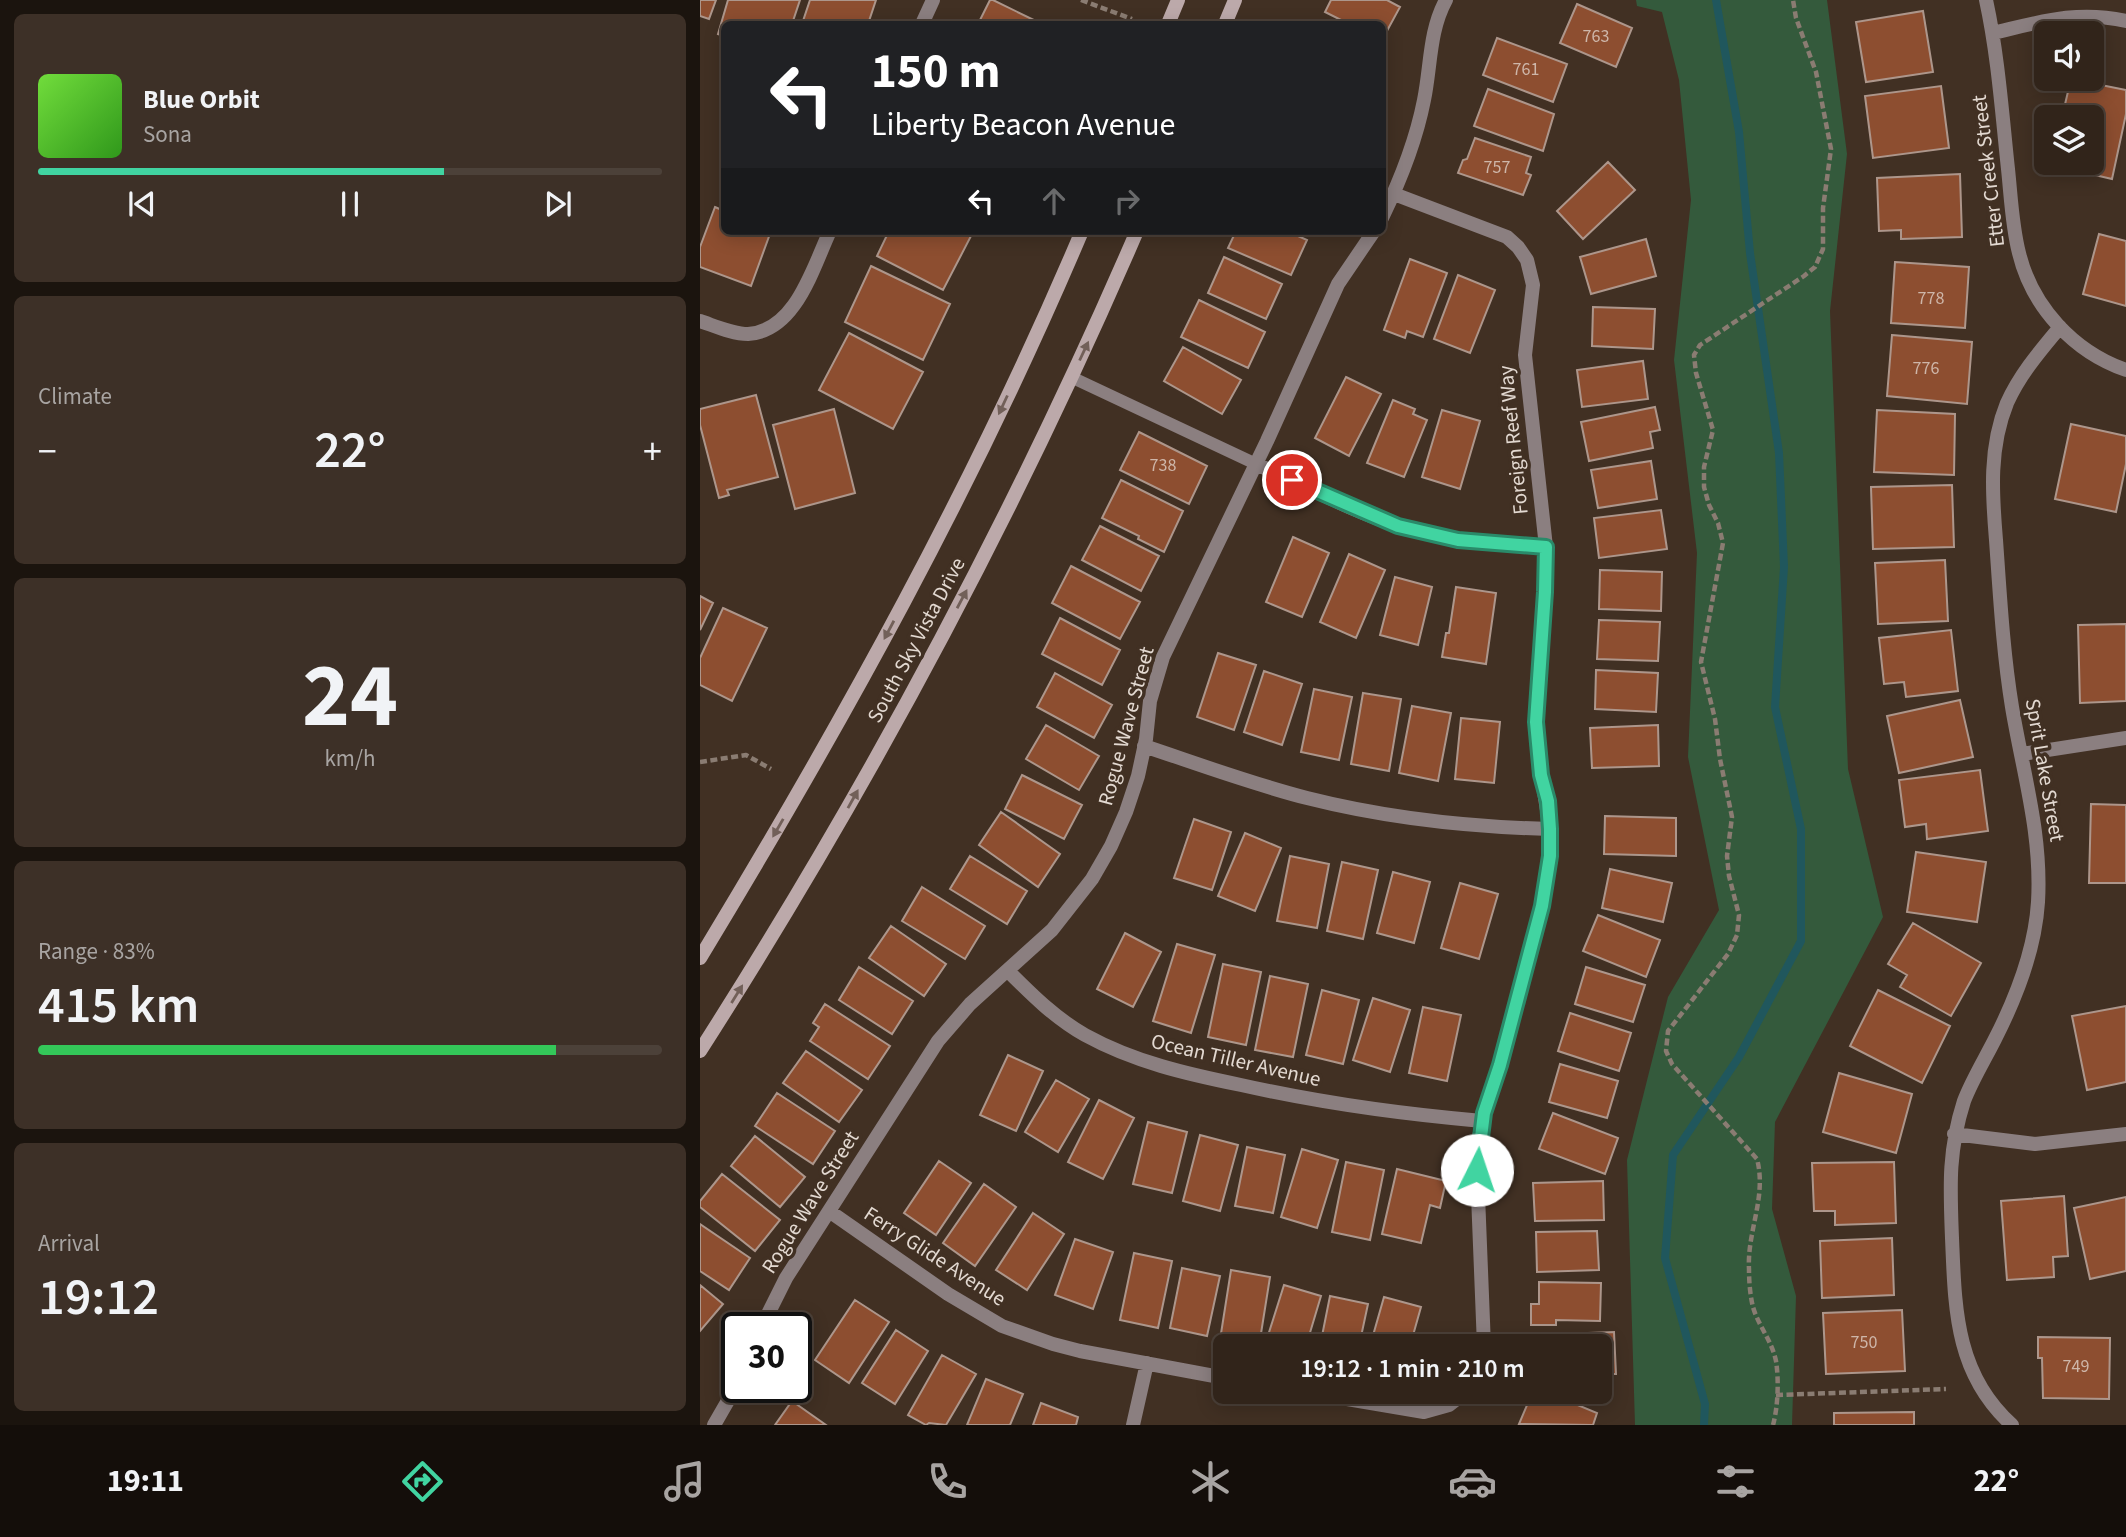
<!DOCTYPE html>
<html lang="en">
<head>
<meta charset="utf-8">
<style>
	:root { --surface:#31241a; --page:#3d3027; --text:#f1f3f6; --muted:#a8a4a2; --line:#4c4139; --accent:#41d4a1 }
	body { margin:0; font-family:"Source Sans 3",sans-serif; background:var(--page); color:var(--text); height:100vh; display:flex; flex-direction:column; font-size:26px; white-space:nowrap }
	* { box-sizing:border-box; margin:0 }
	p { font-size:23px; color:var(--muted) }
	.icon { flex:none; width:38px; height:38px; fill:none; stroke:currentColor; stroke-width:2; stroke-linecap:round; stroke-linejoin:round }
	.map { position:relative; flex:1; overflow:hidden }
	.panel { display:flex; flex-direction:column; gap:14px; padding:14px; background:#1b140e; width:700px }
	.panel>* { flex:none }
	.top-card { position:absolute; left:21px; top:21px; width:665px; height:214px; border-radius:10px; box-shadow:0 4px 18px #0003,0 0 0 2px var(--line); background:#202124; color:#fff; overflow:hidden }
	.buttons { position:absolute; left:1334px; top:21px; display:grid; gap:14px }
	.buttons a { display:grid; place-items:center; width:70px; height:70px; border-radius:10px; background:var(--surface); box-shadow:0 4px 18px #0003,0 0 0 2px var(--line); font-size:35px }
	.speed { position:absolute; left:21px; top:1312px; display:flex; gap:14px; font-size:35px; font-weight:700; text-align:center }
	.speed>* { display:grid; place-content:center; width:91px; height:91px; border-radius:50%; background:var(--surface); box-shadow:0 4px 18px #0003,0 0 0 2px var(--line); line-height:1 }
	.speed .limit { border:4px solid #111; border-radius:10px; background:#fff; color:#111 }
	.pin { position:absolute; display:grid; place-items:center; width:60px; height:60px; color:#fff; margin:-30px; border:4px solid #fff; border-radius:50%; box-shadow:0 2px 7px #0007 }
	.me { position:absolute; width:77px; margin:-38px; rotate:4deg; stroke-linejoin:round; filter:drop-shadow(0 0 5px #0008) }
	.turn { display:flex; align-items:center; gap:24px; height:147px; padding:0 35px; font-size:32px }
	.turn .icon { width:91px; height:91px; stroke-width:2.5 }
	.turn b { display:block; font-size:49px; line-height:60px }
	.lanes { display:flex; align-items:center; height:66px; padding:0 35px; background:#0003; justify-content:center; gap:35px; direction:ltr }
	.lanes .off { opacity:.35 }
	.big { font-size:52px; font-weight:600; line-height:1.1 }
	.panel .tile { flex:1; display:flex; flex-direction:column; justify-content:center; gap:10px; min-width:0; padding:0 24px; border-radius:10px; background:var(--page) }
	.panel .dial { align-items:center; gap:0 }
	.dial b { font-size:91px; line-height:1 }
	.song { display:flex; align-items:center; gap:21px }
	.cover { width:84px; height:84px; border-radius:10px; background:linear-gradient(135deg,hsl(100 70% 55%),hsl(110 70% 35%)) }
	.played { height:7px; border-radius:4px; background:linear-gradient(90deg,var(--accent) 65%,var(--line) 65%) }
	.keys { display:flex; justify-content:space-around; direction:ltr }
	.heat { display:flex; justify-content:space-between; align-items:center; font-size:38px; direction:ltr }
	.charge { height:10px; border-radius:5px; background:linear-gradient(90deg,#34c759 83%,var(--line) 0) }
	.trip { position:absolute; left:513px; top:1334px; width:399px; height:70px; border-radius:10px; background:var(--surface); box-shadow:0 4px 18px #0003,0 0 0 2px var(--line); font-weight:600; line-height:70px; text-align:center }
	.tab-bar { display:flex; height:112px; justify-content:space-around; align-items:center; background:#140e0a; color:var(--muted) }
	.tab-bar .icon { width:49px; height:49px }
	.tab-bar .on { color:var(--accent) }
	.tab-bar b { font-size:32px; color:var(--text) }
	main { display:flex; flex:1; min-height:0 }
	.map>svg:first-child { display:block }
	.green { fill:#345a3c }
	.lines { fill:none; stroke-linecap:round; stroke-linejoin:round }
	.stream { stroke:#20575d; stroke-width:8 }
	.building { fill:#8d4e30; stroke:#ad968b; stroke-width:2 }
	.path { stroke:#8a7c72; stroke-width:4.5; stroke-dasharray:7 3.5; stroke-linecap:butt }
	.lane { stroke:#8b7f80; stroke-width:12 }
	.street { stroke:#8b7f80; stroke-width:14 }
	.secondary { stroke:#bca9aa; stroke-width:14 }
	.oneway { fill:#726059 }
	.route-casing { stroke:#2a8a69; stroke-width:18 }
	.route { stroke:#41d4a1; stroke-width:12 }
	.labels { text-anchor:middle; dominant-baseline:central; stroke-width:7; stroke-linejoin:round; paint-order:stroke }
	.number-label { font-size:18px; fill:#ceb6a9 }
	.street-label { font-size:21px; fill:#e3d9d1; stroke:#413023 }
</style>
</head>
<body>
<main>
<section class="panel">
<div class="tile">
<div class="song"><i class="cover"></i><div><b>Blue Orbit</b><p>Sona</p></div></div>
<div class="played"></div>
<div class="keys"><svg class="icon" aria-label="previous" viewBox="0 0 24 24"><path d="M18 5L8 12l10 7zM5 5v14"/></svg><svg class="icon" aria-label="pause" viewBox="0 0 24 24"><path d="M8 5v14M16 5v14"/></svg><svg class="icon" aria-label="next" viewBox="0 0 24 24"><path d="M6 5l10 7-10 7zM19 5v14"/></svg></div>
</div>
<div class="tile"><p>Climate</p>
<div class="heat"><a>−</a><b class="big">22°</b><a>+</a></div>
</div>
<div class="tile dial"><b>24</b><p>km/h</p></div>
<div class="tile"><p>Range · 83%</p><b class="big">415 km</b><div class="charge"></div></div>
<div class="tile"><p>Arrival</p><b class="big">19:12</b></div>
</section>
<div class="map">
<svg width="1426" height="1425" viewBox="0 0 1426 1425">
	<rect width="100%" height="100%" fill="#413023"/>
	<path class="green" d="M936,0H1127L1147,154L1130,311L1148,769L1183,917L1075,1122L1072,1209L1096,1296L1092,1425H935L927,1160L968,997L1019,910L988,757L997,553L974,360L991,200L979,80L962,12L937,6Z"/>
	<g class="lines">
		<path class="stream" d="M1004,1425L1005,1404L965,1258L973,1155L1039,1057L1101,941V829L1075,707L1084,567L1079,453L1050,253L1039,132L1016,0"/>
	</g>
	<path class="building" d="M0,0H16L9,19L0,16Z
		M28,0H100L92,24H24V36L18,34Z
		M110,0H176L168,24H102Z
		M290,0H293L342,24H278Z
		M631,0H687L700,7L682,40V24H649L625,12Z
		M877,4L932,28L916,67L860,43Z
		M1223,11L1233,72L1166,82L1156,22Z
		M797,38L867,64L853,102L783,75Z
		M1371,79L1426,90V114L1412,179L1352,165V163H1391V117H1362Z
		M1241,86L1249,148L1173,158L1165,96Z
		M788,89L854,114L843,151L774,126Z
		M775,138L831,157L826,173L831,175L823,195L758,173L763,160L767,159Z
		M908,162L935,190L883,239L857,211Z
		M1260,174L1262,237L1201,239V230L1179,231L1177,178Z
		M15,207L24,211V231H71L51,286L0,267V247Z
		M189,231H261L271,236L243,290L177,256Z
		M536,231H587L607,240L591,275L528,248Z
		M1399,234L1426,241V306L1383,294Z
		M946,239L956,276L891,294L880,257Z
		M524,257L582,284L566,319L508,293Z
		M710,259L747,273L723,337L707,331L705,338L684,330Z
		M1195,262L1269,267L1265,328L1191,323Z
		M171,266L250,304L223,360L145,322Z
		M758,275L795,290L770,353L734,339Z
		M499,300L565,332L548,368L481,337Z
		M893,307L955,309L953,349L892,346Z
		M149,333L223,372L193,429L119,390Z
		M1192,335L1272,342L1267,404L1187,396Z
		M483,347L541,380L522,414L464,381Z
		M943,361L948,399L882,407L877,370Z
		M646,377L681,394L649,456L615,438Z
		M56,395L78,477L27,490L29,495L19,498L0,425V409Z
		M693,400L715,409L713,414L727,420L704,477L667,463Z
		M955,407L960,430L950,432L953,448L889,461L881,422Z
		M134,409L155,493L95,509L73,425Z
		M742,410L780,421L760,489L722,477Z
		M1177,410L1255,414L1254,475L1174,472Z
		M1371,424L1426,436V464L1416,512L1355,499Z
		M439,432L507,466L489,504L420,470Z
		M951,461L957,499L898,508L891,470Z
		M421,480L483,511L464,552L438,539L439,536L402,518Z
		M1252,485L1254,547L1173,549L1171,487Z
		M961,510L967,549L899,558L894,518Z
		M400,526L459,556L441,591L382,560Z
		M593,537L629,553L602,617L566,602Z
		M649,554L685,570L656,638L620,622Z
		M1245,560L1248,621L1178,624L1175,563Z
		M371,566L440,602L420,639L352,603Z
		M900,570L962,572L961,611L899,609Z
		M695,577L732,587L718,645L680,635Z
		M756,587L796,593L786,664L742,657L746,633H749Z
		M0,596L13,603L0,630Z
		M23,608L67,628L32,701L0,685V658Z
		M360,618L420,650L402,685L342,654Z
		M899,620L960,622L958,661L897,659Z
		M1426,624V701L1380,703L1378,625Z
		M1251,630L1258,691L1206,697L1204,682L1184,684L1179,638Z
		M518,653L556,665L534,730L497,717Z
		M896,670L958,673L956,712L895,709Z
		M564,671L602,684L582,745L544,732Z
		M355,673L412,705L394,738L337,707Z
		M614,689L652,697L639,760L601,752Z
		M663,693L701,699L689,771L651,764Z
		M1260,700L1273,757L1199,773L1187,716Z
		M712,706L751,713L738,781L699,773Z
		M761,718L800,722L794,783L755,779Z
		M346,725L399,756L379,790L326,759Z
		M958,725L959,766L892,768L890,728Z
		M1280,770L1288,831L1227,839L1226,824L1205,827L1199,780Z
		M322,775L382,805L364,839L305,809Z
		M1391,804L1426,805V883H1389Z
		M301,812L360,854L338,887L279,845Z
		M905,816L976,818V856L904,854Z
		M494,819L531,832L512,890L474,878Z
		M545,833L581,848L555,911L518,896Z
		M1216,852L1286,862L1277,922L1207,912Z
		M270,856L327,891L307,924L250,889Z
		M590,856L629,864L617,928L577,921Z
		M642,862L678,870L663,939L627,931Z
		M910,869L972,883L963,922L902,908Z
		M693,872L730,882L714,943L677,933Z
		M760,883L798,894L779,959L741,948Z
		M222,887L285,926L265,959L202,921Z
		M898,915L960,940L946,977L883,951Z
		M1213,923L1281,963L1251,1016L1200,987L1207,975L1188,964Z
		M191,926L246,964L224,996L169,958Z
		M425,933L461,952L433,1007L397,989Z
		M477,944L515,955L491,1033L453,1021Z
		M523,964L561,972L546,1045L508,1037Z
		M159,967L213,1001L192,1034L139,1000Z
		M886,967L945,985L933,1022L875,1004Z
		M570,976L608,984L593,1057L555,1050Z
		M622,990L659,1000L643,1064L606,1055Z
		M1178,990L1250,1026L1222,1083L1150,1046Z
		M673,998L710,1010L690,1072L653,1060Z
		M125,1004L190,1046L168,1079L110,1041L119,1027L113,1023Z
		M1426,1006V1082L1387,1090L1372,1016Z
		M723,1007L761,1015L747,1081L709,1073Z
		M870,1013L931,1033L919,1071L858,1051Z
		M106,1051L162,1090L139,1122L83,1083Z
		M308,1055L343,1071L316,1131L280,1115Z
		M860,1064L918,1081L907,1118L849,1102Z
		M1139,1073L1212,1094L1196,1153L1123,1132Z
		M356,1080L389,1099L358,1152L325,1132Z
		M77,1093L135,1131L113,1164L55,1126Z
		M399,1100L434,1118L403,1179L368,1162Z
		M853,1113L918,1138L905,1174L839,1149Z
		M448,1122L487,1132L472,1193L433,1184Z
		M500,1135L538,1145L520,1211L483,1201Z
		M55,1136L105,1177L80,1207L31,1166Z
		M547,1147L585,1155L573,1213L535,1206Z
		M602,1149L638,1160L617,1228L581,1217Z
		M239,1161L271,1183L236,1235L204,1213Z
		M646,1162L684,1170L670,1240L632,1232Z
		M1194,1162L1196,1223L1135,1225V1211H1114L1112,1163Z
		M697,1169L746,1181L740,1208L730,1205L721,1243L682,1234Z
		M22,1174L80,1220L55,1251L0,1207V1201Z
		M903,1181L904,1220L835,1221L833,1183Z
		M284,1184L316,1207L275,1266L243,1243Z
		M1364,1196L1368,1256L1353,1257L1354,1277L1307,1280L1301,1201Z
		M1426,1197V1271L1390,1279L1374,1208Z
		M333,1213L364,1234L327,1290L296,1270Z
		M0,1224L50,1258L29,1290L0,1271Z
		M897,1231L899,1270L837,1272L836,1232Z
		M1192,1238L1194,1295L1122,1298L1120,1241Z
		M375,1239L413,1252L393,1309L355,1295Z
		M434,1253L472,1261L458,1328L420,1320Z
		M482,1268L520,1276L507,1336L470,1328Z
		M531,1270L570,1277L559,1346L520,1340Z
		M839,1282L901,1283L900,1321L856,1320V1325H831V1304H839Z
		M0,1285L23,1304L0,1331Z
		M584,1285L621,1296L606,1346L565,1345Z
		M630,1296L668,1304L659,1346H620Z
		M684,1297L721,1307L710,1346H670Z
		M155,1300L189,1322L149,1383L115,1360Z
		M1202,1310L1205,1371L1126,1374L1123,1313Z
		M196,1330L228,1351L195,1404L162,1383Z
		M914,1332L916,1374H900V1346H836L835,1335Z
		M1338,1337L1410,1338L1409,1399L1343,1398L1342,1358H1338Z
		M242,1355L276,1374L246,1425L229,1423L226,1425L208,1415Z
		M286,1379L323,1394L310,1425H267Z
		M833,1391H844L897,1413L893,1425L819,1424Z
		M92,1401L126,1425H75Z
		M341,1403L378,1417L376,1425H333Z
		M1214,1412V1425H1134V1413Z"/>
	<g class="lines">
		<path class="path" d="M381,0L432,19
			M0,762L46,755L71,769
			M1076,1395L1246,1389
			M1073,1425C1078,1407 1079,1380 1076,1361C1072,1341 1058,1325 1053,1307C1050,1295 1049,1281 1049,1269C1047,1231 1067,1197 1057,1159L972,1064L966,1051L968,1031L1028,954L1037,935L1039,915L1029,876L1027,856L1032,817L1020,759L1015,719L1001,662L1023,543L1018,523L1009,505L1004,487V467L1013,430L996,373L994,355L1000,345L1104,276L1115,267L1123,249V208L1131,149L1116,72L1096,18L1093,0"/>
		<path class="lane" d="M371,377L556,464"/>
		<path class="street" d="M1286,0C1298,55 1302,113 1308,169C1311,197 1312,226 1319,253C1332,307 1374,352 1426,370
			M222,24L233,0
			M1293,33C1340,22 1377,10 1426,21
			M694,194L807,237L818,247L827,260L833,285L825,355L846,547L845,591L836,722L837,748L850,829V856L842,906L800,1065L785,1109L779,1137L777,1170L784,1346
			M682,218C700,181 716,141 724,100C731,66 729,31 746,0
			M0,321C15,326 32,334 48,334C96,331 113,267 130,231
			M556,464C602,484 649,510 698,526C746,541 796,543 846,547
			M444,746C498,764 552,784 607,798C686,818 769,827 850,829
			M1322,754L1426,738
			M308,971C332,995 355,1018 385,1035C434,1062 487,1074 541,1085C621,1103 701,1114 782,1121
			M1254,1134L1335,1144L1426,1134
			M129,1211L248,1294L302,1326L353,1344L380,1351L525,1378
			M61,1328L86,1278L238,1041L270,1004L352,930L392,879L411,846L426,812L438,776L446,739L450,701L463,657L567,441L638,284L674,231
			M600,1391L724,1412L749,1405L767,1391
			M14,1425L37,1385
			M433,1425L447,1363
			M1312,1425C1255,1374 1255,1308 1252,1238C1250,1187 1248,1151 1264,1101C1272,1080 1285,1059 1295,1039C1317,996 1335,950 1338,902C1342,834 1323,773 1312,707C1303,652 1300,596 1296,540C1292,493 1289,447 1307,403C1320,374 1340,351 1360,327"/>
		<path class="secondary" d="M468,24L478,0
			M525,24L535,0
			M0,958C142,724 275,484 382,231
			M0,1051C167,790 314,516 437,231"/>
	</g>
	<defs><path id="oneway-solid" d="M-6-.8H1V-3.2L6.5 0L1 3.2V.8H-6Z" transform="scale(1.75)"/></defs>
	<g class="oneway">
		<use href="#oneway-solid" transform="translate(384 351) rotate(-65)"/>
		<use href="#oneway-solid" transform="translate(303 405) rotate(115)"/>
		<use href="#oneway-solid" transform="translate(262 599) rotate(-62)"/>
		<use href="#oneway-solid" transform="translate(189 630) rotate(118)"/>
		<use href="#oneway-solid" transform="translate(153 799) rotate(-61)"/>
		<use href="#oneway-solid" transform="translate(78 828) rotate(120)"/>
		<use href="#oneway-solid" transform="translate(37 994) rotate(-58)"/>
	</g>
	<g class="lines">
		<defs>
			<path id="route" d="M592,480L698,526L758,540L846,547L845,592L836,722L841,775L848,801L850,829V856L842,906L800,1065L784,1113L777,1170"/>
		</defs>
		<use href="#route" class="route-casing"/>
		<use href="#route" class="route"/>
	</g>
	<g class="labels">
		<g class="number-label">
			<text x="896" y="36">763</text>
			<text x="826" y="69">761</text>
			<text x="797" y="167">757</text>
			<text x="1231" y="298">778</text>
			<text x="1226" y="368">776</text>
			<text x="463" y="465">738</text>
			<text x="1164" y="1342">750</text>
			<text x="1376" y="1366">749</text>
		</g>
		<g class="street-label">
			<text transform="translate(1288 171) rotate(-97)">Etter Creek Street</text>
			<text transform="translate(813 440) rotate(-96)">Foreign Reef Way</text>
			<text transform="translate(216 640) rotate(-62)">South Sky Vista Drive</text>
			<text transform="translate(426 726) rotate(-75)">Rogue Wave Street</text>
			<text transform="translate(1345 770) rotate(80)">Sprit Lake Street</text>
			<text transform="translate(536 1060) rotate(13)">Ocean Tiller Avenue</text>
			<text transform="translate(110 1202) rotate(-58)">Rogue Wave Street</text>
			<text transform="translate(235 1256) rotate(33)">Ferry Glide Avenue</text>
		</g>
	</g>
</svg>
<div class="buttons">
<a><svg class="icon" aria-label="sound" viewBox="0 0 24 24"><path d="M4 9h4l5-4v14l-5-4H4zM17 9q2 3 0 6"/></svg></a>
<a><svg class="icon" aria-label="layers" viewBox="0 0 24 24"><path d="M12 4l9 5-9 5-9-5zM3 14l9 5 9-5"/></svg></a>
</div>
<div class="speed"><div class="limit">30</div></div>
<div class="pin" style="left:592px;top:480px;background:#d93025"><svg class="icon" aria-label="arrive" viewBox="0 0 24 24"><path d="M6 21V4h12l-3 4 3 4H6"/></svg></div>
<svg class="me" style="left:777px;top:1170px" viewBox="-20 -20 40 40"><circle r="19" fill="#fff"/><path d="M0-13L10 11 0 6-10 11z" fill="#41d4a1"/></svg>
<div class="trip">19:12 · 1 min · 210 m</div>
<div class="top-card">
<div class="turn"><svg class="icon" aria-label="left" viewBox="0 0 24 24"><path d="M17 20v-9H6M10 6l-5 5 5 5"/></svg><div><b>150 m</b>Liberty Beacon Avenue</div></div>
<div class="lanes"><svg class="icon" aria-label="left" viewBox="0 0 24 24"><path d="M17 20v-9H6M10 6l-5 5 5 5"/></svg><svg class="icon off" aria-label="ahead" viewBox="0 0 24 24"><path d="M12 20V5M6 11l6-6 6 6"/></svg><svg class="icon off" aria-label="right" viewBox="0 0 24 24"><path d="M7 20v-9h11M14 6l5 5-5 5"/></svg></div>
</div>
</div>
</main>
<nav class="tab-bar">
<b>19:11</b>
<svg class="icon on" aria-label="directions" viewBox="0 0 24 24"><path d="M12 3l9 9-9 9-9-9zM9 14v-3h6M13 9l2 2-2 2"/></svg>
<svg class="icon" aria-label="music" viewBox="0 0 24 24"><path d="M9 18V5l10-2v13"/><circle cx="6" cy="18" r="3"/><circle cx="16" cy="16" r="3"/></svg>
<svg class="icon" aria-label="phone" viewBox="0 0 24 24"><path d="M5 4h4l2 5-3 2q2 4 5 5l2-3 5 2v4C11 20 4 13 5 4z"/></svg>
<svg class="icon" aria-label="climate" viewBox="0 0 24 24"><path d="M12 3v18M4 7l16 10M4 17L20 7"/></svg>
<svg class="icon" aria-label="car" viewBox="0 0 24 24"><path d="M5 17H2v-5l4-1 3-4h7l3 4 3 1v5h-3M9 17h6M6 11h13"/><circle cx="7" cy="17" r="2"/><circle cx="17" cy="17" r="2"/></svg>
<svg class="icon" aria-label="filters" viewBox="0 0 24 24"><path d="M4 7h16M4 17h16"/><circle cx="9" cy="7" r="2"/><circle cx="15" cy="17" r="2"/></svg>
<b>22°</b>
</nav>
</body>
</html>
